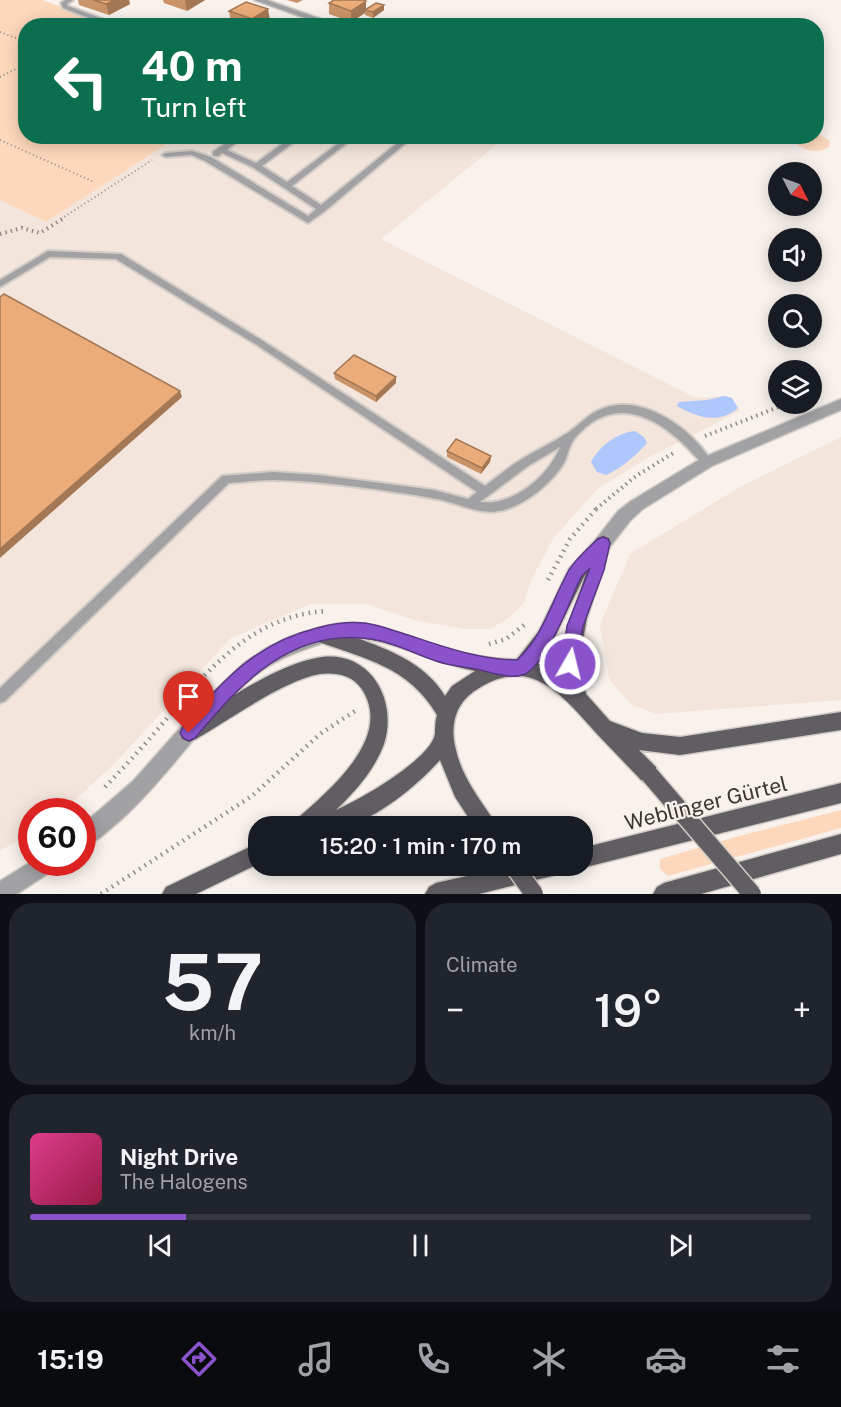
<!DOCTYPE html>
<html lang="en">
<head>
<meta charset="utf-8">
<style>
	:root { --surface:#171b24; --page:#20242c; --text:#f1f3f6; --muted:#9ea1a6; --line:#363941; --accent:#8a53cb }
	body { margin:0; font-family:"Public Sans",sans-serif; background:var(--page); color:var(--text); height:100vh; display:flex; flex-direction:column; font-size:22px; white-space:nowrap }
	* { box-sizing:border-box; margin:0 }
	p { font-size:20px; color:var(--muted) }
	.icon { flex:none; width:33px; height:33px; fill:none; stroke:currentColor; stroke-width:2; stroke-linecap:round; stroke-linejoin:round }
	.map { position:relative; height:894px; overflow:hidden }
	.side { display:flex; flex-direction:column; gap:9px; padding:9px; background:#0d0f14; flex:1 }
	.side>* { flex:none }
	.hud { position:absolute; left:18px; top:18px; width:806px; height:126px; border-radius:24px; box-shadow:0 3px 15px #0003; background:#0b6e4f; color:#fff; overflow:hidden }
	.needle { width:39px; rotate:132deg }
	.buttons { position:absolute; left:768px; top:162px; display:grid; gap:12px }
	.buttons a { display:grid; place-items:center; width:54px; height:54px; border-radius:50%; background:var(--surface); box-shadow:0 3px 15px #0003; font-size:30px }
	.speed { position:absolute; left:18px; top:798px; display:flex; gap:12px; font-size:30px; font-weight:700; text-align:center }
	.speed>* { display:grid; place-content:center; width:78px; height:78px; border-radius:50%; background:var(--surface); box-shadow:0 3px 15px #0003; line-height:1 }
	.speed .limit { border:9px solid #d22; background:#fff; color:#111 }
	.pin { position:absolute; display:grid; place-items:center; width:51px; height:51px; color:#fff; margin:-62px -26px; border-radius:50% 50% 50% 0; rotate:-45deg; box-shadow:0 0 6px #0007 }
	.pin .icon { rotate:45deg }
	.me { position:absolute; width:66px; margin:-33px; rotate:8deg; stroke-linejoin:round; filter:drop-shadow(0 0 4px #0008) }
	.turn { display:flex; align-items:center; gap:21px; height:126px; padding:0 24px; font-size:27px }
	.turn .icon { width:78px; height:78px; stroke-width:2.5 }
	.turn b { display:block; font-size:42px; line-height:51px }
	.big { font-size:45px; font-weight:600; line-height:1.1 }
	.side .widget { flex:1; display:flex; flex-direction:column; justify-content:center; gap:9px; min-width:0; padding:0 21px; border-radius:24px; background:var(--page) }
	.side .dial { align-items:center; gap:0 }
	.dial b { font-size:78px; line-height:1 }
	.song { display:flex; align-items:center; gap:18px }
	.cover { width:72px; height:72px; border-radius:9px; background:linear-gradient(135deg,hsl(330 70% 55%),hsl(340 70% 35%)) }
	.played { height:6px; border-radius:3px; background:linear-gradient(90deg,var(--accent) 20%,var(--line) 20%) }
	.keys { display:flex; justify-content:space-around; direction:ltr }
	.heat { display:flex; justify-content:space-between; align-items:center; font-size:33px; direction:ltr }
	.side .tiles { flex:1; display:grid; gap:9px; grid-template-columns:1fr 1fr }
	.widget:last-child { grid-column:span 2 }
	.trip { position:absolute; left:248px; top:816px; width:345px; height:60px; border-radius:24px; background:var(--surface); box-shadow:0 3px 15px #0003; font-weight:600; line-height:60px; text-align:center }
	.menu { display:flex; height:96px; justify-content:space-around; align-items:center; background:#090b0e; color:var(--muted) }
	.menu .icon { width:42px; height:42px }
	.menu .on { color:var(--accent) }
	.menu b { font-size:27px; color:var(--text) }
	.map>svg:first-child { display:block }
	.built { fill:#f3e5db }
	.green { fill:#fdd8bc }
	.water { fill:#aec7fc }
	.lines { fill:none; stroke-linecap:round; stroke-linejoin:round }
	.service-casing { stroke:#d2ccc7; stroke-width:4 }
	.minor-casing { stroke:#d2ccc7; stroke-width:3 }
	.tertiary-casing { stroke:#d2ccc7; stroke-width:3 }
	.primary-casing { stroke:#d2ccc7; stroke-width:3 }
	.path-far2 { stroke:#918c89; stroke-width:2; stroke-dasharray:1 3; stroke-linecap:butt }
	.path-far1 { stroke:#918c89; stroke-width:4; stroke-dasharray:1.5 4; stroke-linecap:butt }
	.path { stroke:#918c89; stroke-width:4.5; stroke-dasharray:1.5 5; stroke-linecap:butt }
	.service { fill:#a2a1a4; fill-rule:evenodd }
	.minor { fill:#a2a1a4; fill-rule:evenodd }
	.tertiary { fill:#a2a1a4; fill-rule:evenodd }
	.primary { fill:#615e63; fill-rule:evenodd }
	.primary-bridge-casing { stroke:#d2ccc7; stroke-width:21; stroke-linecap:butt }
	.primary-bridge { stroke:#615e63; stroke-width:18 }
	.wall { fill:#ca9468 }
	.shaded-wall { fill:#a47855 }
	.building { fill:#ebac79; stroke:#a47855; stroke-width:1.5 }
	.route { fill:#8a53cb; stroke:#5a3684; stroke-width:1.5 }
	.labels { text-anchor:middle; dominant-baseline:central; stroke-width:4.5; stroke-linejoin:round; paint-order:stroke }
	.near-street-label { font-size:21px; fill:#393634; stroke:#f8f1ec }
</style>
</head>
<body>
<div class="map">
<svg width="841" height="894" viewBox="0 0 841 894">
	<rect width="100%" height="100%" fill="#f8f1ec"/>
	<path class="built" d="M178,137H506L381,239L696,398L724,396L732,398L740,411L653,455L597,489L553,539L531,580L524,603L507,619L490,629H464L418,621L366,604H311L231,638L113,765L63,811L32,812L31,833L0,851V200L46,222Z
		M841,437V700L656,714L631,704L609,679L600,625L630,554L740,487Z"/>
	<path class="green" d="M0,0H42L113,25L26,26V136L178,137L46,222L0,200Z
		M816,132L830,141L829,147C817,154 804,151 794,142V137L816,136Z
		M841,810V828L668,876L660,869V859L739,836Z"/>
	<path class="water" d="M724,396L732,398L738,408C719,425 696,417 677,406L679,402L707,400Z
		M635,431L644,437L647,443C636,456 621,468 606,475L597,472L591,462C600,446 616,433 635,431Z"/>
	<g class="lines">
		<defs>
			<path id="service" d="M65,0H73L67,4L68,6L121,26H110L63,8L61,3Z
				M235,136H244L227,150L256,163L293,136H302L262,166L287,182L348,136H356L292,186L321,205L406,136H414L325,211L308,223L205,161L191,155L166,157L162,155L166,153L192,151L211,157L308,216L316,209L254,168L222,153L219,156H213V152Z
				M48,251L121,254L263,341L485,486C497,477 509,467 522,459C537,450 552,443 566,434C580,425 587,414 604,408C644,394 692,429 712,462L711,465H703C670,425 619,386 575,438C569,445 568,455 564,463C552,483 526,504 504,510C482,516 462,505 442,500C433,498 424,497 415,495C368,488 321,481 274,480C259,480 244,482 229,483L5,701L0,703V688L222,476L273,472L319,475L434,490L468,499L477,492L257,345L116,259L50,257L0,287V280ZM560,447C548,477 513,506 480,502L528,466Z"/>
			<path id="minor" d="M254,0H267L324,20L316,22Z
				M841,399V410L712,466L643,509L630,521L609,548L603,550L597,548L595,543L597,538L618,511L631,501L702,458Z"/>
			<path id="tertiary" d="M322,627L328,629L331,635L328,641C301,651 277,658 254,676C205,718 171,774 123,818C111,828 98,842 82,848V825L133,781L204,701L243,664L265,649L289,637Z
				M32,861V862H58L55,869L17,894H0V881Z"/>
			<path id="primary" d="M603,536L609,538L611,543L587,618L580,656L581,675L586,694L610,721L642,733L680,737L841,712V730L680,755L639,750L656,767L659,774L656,781L649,784L642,781C627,765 612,750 597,734C561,694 529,652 473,692C454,706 450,728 456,750C460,769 471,787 482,803C487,811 493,818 496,826H474L455,797L440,760C419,784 377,819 345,826C330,830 310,826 294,826L297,819C329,790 395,737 361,688C352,675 335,672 320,674C284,680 229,720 196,739L189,742L182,739L180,733L182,727C222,704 277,663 322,657C371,651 398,701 384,744C375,769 355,792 336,810C359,800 430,760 435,734C435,728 435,721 437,715C408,666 365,659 316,641L313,635L316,629C354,615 386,628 423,641C452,651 487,661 517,659L539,631L569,569L597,538ZM586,573L565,637L563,675L537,663L552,642ZM357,638C397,641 435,663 475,671L452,686L445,696C426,664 390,650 357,638Z
				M841,783V803L582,868L575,866H582V848Z
				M841,834V854L701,894H653L657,887L664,883Z
				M258,843V864L196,894H162L166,887Z
				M511,866H562L559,873L552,876L479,894H425L429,887L436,883Z"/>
		</defs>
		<use href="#service" class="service-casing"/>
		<use href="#minor" class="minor-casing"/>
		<use href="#tertiary" class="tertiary-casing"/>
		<use href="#primary" class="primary-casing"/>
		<path class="path-far2" d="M0,32L26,42
			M0,77L26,64
			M0,140L94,182
			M61,219L152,160"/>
		<path class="path-far1" d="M0,234L22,228L40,233L64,218
			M705,436L786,404
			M596,509L636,476L675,452"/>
		<path class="path" d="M548,580L570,539L597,508
			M489,644L506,639L528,622
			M105,787C123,768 141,749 158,729C204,674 250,615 327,611
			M101,894L252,796L320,734L358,709"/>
		<use href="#service" class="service"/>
		<use href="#minor" class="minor"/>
		<use href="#tertiary" class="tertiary"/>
		<use href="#primary" class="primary"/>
		<defs>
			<path id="primary-bridge" d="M649,774L752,894
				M514,866L534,894"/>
		</defs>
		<use href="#primary-bridge" class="primary-bridge-casing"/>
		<use href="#primary-bridge" class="primary-bridge"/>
	</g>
	<path class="wall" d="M78,0H129L130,4L109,15L79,5Z
		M163,0H205L187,11L164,3Z
		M287,0H303L297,3Z
		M329,3L366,9L384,5V10L373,18L365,15V13L351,22L329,14Z
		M229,11L270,20L261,26H241L231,22Z
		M334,373L396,383L376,402L335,379Z
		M447,451L491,456L490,462L481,474L447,457Z"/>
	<path class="shaded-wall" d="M115,0H129L130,4L109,15L106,4Z
		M185,0H205L187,11Z
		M366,1V10H365V13L351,22V11Z
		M384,5V10L373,18V12Z
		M268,9L270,20L261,26H253L252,19Z
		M396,377V383L376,402V396Z
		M180,391L182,397L0,558V549Z
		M491,456L490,462L481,474L482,468Z"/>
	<path class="building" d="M93,0H115L106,4Z
		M334,0H364L366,1L351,11L329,3Z
		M246,2L268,9L252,19L229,11Z
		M376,3L384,5L373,12L365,10Z
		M320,22L333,26H315Z
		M4,294L180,391L0,549V297Z
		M354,355L396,377L376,396L334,373Z
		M456,439L491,456L482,468L447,451Z"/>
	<path class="route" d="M603,537L608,539L610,543L604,570L583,626L575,670L570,672L564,670L562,664L567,626L590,568L581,577C569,602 549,661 525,674C513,680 492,673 480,670C466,667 450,666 436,661C415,654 393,642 371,639C292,627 241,683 195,738L189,741L183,738L180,733L183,727C222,681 256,643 317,628C336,623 355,620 375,625C424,638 465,659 517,660C543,637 552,600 569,570C576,559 588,548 598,539Z"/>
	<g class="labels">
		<g class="near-street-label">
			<text transform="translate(706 803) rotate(-14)">Weblinger Gürtel</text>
		</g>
	</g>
</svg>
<div class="buttons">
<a><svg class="needle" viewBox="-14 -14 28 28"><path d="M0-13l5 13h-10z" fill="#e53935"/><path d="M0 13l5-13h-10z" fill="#9ea1a6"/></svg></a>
<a><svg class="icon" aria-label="sound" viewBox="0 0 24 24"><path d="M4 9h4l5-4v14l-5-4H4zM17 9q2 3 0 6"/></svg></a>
<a><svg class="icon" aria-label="search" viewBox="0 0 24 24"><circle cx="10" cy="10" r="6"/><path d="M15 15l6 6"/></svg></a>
<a><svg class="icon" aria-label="layers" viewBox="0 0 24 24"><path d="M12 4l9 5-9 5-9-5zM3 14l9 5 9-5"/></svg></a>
</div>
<div class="speed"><div class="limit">60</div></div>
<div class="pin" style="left:189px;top:733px;background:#d93025"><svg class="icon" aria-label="arrive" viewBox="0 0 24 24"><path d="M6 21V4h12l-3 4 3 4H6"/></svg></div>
<svg class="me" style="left:570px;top:664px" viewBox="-20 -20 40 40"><circle r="17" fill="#8a53cb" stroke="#fff" stroke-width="3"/><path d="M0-11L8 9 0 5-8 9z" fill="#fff"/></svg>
<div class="trip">15:20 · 1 min · 170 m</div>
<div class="hud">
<div class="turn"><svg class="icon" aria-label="left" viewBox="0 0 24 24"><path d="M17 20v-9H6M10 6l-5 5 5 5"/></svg><div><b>40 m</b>Turn left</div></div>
</div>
</div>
<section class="side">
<div class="tiles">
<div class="widget dial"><b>57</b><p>km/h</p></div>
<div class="widget"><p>Climate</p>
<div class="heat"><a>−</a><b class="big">19°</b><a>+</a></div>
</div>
<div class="widget">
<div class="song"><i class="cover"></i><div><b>Night Drive</b><p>The Halogens</p></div></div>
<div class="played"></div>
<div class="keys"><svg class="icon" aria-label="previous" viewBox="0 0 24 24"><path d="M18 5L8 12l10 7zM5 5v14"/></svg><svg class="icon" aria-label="pause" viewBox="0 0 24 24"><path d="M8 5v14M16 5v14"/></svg><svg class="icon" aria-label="next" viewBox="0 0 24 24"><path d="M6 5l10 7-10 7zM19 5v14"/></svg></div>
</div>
</div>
</section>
<nav class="menu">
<b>15:19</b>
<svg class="icon on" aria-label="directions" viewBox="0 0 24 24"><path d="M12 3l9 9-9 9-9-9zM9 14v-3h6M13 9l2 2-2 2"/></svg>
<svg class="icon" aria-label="music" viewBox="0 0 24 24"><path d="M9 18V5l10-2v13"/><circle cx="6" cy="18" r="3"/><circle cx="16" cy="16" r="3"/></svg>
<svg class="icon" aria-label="phone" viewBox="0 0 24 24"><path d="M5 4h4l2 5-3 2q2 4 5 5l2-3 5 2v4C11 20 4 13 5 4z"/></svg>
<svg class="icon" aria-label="climate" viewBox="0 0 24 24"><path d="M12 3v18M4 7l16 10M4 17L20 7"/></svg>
<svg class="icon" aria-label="car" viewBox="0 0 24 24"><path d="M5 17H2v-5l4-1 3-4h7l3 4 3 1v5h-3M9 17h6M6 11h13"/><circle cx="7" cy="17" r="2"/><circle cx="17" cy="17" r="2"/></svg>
<svg class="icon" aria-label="filters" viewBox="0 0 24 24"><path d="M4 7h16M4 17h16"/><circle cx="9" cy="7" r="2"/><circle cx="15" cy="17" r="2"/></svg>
</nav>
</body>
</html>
